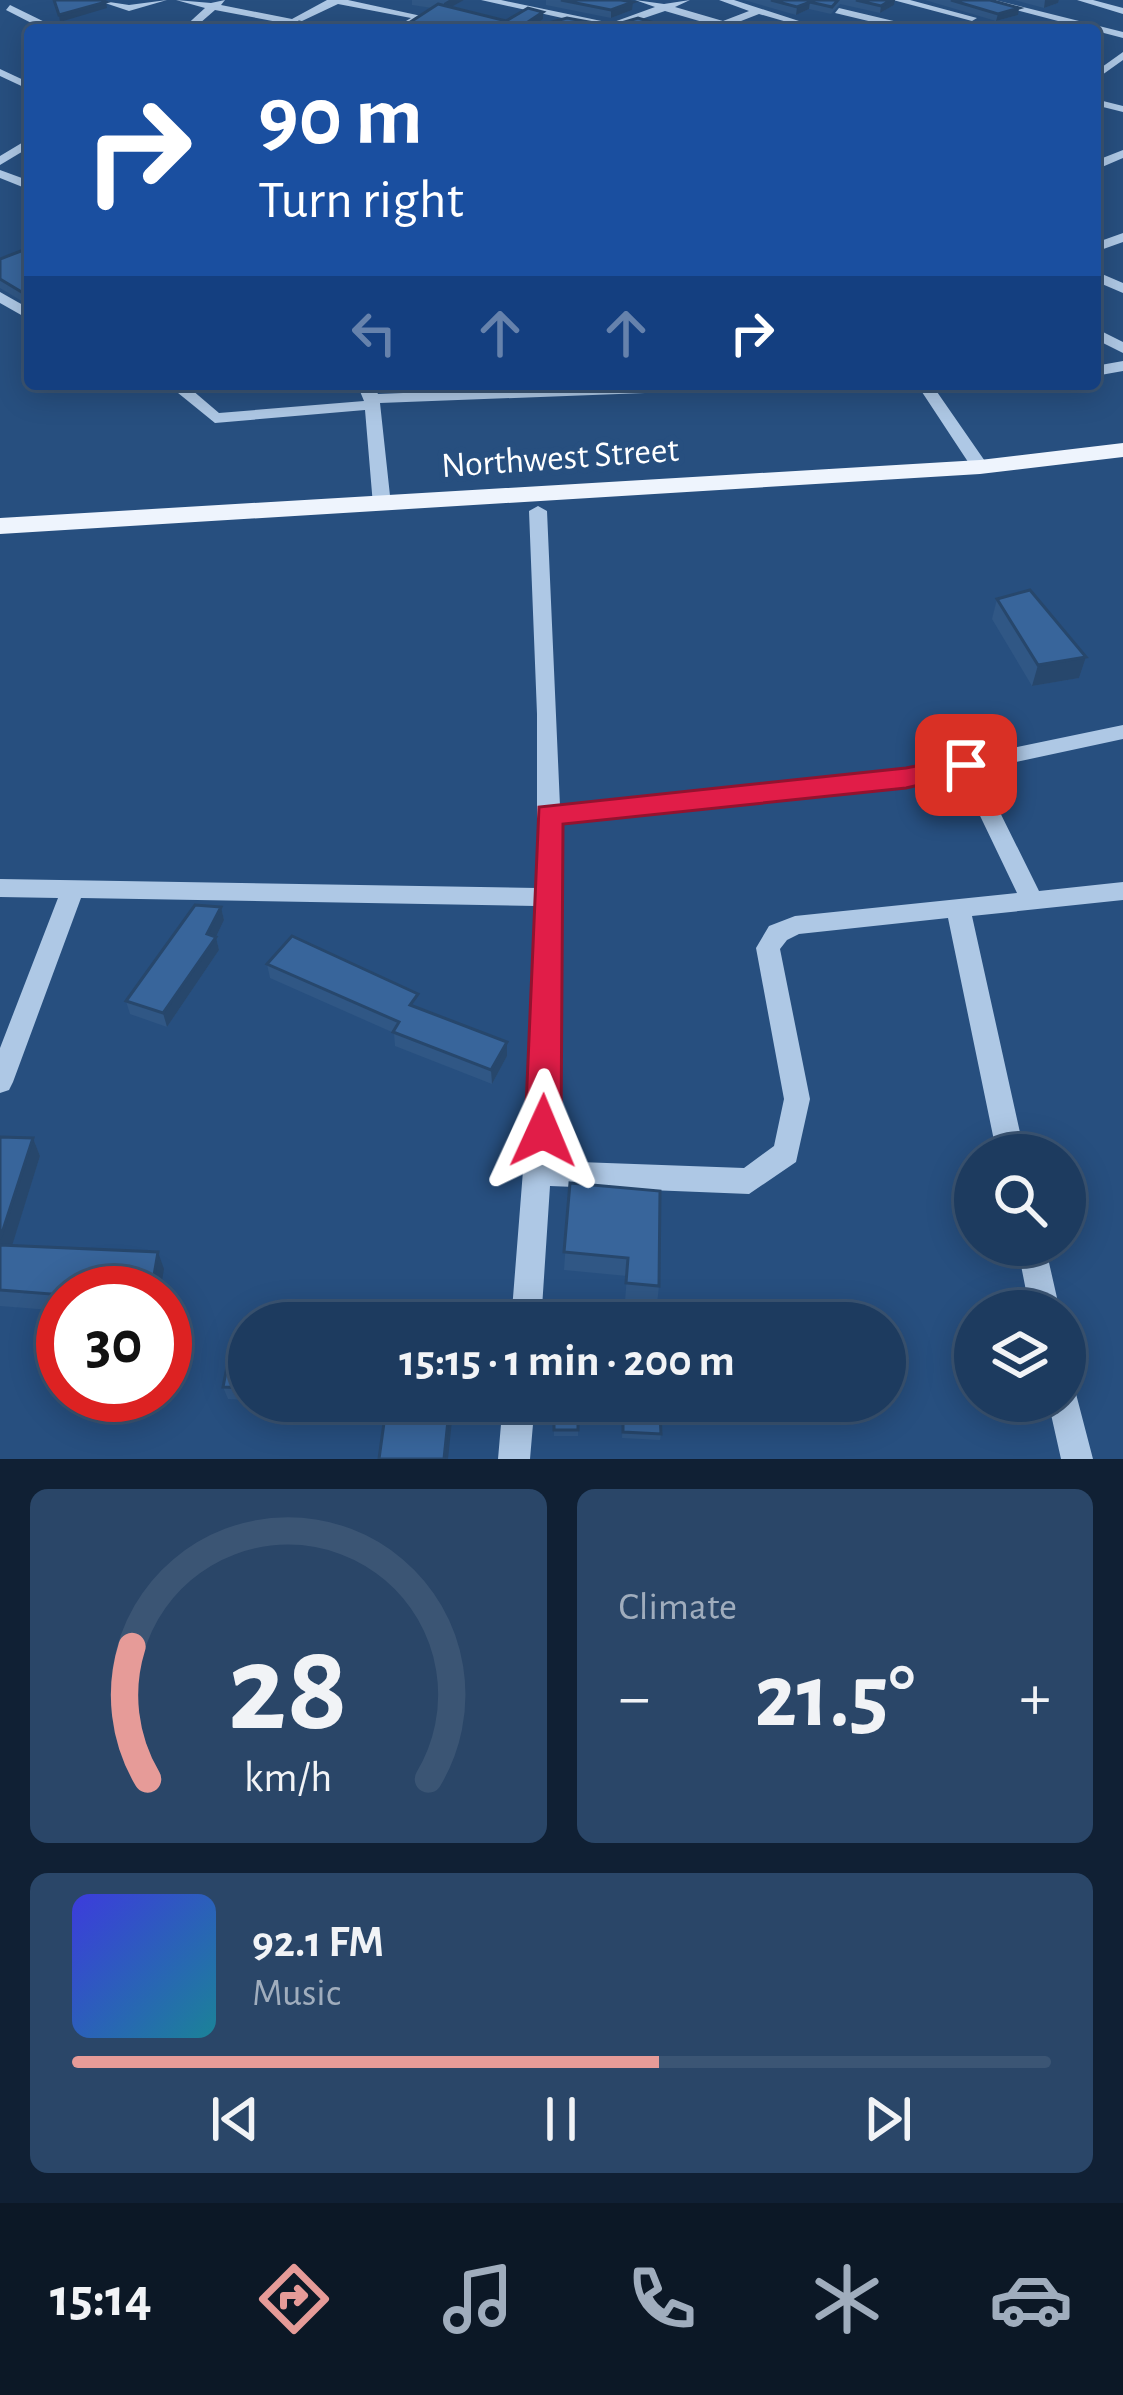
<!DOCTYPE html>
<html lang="en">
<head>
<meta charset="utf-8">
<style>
	:root { --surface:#1d3b5f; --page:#2a4668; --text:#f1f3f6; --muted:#a0adbd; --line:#3b5574; --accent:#e69b98 }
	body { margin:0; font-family:"Alegreya Sans",sans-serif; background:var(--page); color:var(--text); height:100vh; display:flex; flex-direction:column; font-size:45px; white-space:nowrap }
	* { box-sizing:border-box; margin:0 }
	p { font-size:39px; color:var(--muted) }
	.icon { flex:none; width:66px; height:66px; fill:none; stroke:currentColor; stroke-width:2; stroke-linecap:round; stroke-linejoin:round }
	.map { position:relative; height:1459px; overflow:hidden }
	.panel { display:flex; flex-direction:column; gap:30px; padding:30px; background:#102034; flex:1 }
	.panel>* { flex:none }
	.hud { position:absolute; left:24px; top:24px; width:1077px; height:366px; border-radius:12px; box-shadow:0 6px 30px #0003,0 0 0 3px var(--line); background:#1a4fa0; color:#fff; overflow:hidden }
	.buttons { position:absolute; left:954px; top:1134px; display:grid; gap:24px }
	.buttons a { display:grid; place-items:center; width:132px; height:132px; border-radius:50%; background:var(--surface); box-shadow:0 6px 30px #0003,0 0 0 3px var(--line); font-size:60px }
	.speed { position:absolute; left:36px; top:1266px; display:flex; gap:24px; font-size:60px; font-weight:700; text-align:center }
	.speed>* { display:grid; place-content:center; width:156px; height:156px; border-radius:50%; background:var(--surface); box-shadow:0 6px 30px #0003,0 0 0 3px var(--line); line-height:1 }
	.speed .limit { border:18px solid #d22; background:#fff; color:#111 }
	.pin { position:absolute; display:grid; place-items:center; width:102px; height:102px; color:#fff; margin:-51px; border-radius:24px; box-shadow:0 6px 18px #0006 }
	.me { position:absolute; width:132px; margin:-66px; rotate:1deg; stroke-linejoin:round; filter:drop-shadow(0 0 9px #0008) }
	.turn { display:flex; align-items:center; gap:42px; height:252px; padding:0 36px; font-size:54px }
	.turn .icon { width:156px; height:156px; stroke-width:2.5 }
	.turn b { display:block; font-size:84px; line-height:102px }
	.lanes { display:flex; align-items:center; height:114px; padding:0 36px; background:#0003; justify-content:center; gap:60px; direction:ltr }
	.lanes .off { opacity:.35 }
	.big { font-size:90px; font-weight:600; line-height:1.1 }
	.panel .widget { flex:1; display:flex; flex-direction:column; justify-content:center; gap:18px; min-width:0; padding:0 42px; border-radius:18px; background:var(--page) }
	.panel .dial { align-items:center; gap:0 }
	.dial svg { height:312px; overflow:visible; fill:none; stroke:var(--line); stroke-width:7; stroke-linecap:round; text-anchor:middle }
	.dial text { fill:var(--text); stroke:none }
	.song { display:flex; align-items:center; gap:36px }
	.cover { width:144px; height:144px; border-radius:18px; background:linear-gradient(135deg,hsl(240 70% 55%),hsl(190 70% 35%)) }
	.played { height:12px; border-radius:6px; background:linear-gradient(90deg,var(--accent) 60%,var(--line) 60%) }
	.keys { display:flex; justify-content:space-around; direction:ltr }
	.heat { display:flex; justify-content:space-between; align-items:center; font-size:66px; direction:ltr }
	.panel .tiles { flex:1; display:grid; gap:30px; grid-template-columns:1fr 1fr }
	.widget:last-child { grid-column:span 2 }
	.trip { position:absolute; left:228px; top:1302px; width:678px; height:120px; border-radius:60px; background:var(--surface); box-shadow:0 6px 30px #0003,0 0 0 3px var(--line); font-weight:600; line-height:120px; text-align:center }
	.menu { display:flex; height:192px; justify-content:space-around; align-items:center; background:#0c1826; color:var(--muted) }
	.menu .icon { width:84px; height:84px }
	.menu .selected { color:var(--accent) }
	.menu b { font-size:54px; color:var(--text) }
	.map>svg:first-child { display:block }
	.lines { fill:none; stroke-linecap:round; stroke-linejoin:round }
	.minor { fill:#aec8e5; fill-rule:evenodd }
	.major { fill:#eef4fd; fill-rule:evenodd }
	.wall { fill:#305785 }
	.shaded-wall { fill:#27476c }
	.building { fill:#38659b; stroke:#27476c; stroke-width:3 }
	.route { fill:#e11d48; stroke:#92132f; stroke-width:3 }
	.labels { text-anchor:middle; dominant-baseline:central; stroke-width:12; stroke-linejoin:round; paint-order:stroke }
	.street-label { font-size:36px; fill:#fff; stroke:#274f7f }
</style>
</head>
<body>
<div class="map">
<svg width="1123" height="1459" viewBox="0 0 1123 1459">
	<rect width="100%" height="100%" fill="#274f7f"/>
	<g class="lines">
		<path class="minor" d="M96,0L129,5L167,0L129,11Z
			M176,0L211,3L225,0L221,5L292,19L327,0H348L426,17L404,30H391L411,18L338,4L283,30L278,27L283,23L215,10L192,30H181L205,8Z
			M481,0H501L611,23L655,7L635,0L664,4L690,0L675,7L723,21L749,11L719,0H734L799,21L794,24L759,14L718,30H703L713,25L665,11L612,29Z
			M893,0H910L977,18L972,21Z
			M978,0H995L1123,32V38Z
			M1077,0H1093L1123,8V14Z
			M10,5L57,28L58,30H45L6,10Z
			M839,8L923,28L924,30H906L835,13Z
			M1123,52V60L1095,80V72Z
			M0,69L30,83V90L0,76Z
			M1095,99L1123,106V112L1095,105Z
			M30,138V147L0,165V156Z
			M1123,150V158L1095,170V161Z
			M0,170L30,181V190L0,178Z
			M1123,233V242L1095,252V243Z
			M1095,271L1123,283V293L1095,281Z
			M0,292L30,309V320L0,303Z
			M1095,328L1123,342V353L1095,339Z
			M1123,361V371L1095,376V366Z
			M167,384H185L219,413L364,401L357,384H373L378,394L629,384H757L749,389L380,403L391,505L382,510L373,505L365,410L215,423Z
			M279,384H295L296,385L288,390Z
			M901,384H1033L1025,389H935L989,467L980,472L974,471L920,389L903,387Z
			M538,506L547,511L560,806L906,770L1123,725V739L979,770L1039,891L1123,882V900L972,916L1025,1155H997L948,918L799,934L787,940L780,949L810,1099L796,1162L749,1194L550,1186L541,1323H511L527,1120L536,906L81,898L13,1082L9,1090L0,1093V1048L58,898L0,897V879L537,888V714L529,511ZM960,774L1017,893L795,916L769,926L756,948L784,1099L774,1146L744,1168L552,1161L558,1019L560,822L906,786Z
			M1017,1245H1045L1060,1311H1030Z
			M1065,1386L1075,1390L1093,1459H1061L1048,1401H1065Z
			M503,1401H535L530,1459H498Z"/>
		<path class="major" d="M1123,443V457L980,474L0,534V518L980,460Z"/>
	</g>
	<path class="wall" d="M412,0H464L450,7L506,21L543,12V19L532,27L611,26L678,30L406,27L432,8L412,5Z
		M546,0H621L632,10L611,18L546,5Z
		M744,0H895L894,5L880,13L840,4L831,14L809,9L796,15Z
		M925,0H990L1018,15L996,21Z
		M1014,0H1059L1058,3L1044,8Z
		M30,256V306L0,288V259Z
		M997,599L1086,657L1079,678L1032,686L992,619Z
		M221,907L224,920L216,937L219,950L167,1027L130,1014L126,1001Z
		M267,964L419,1009L507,1056L492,1084L395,1046L394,1033L270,978Z
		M0,1137L33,1138L40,1156L12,1245L164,1269L63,1293V1311L0,1306Z
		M570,1183L659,1286L657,1304L625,1301L627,1276L564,1270Z
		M249,1343V1400L228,1399L223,1387Z
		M554,1409L578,1410V1436H554Z
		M623,1411L661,1434L660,1440L622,1438Z"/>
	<path class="shaded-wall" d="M449,0H464L444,11V3Z
		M891,0H895L894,5L880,13L881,6Z
		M1045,0H1059L1058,3L1044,8Z
		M106,2L107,8L60,22L59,15Z
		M633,2L632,10L611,18V10Z
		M810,2L809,9L796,15L797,7Z
		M1019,8L1018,15L996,21L998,14Z
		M543,12V19L529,29L528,22Z
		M1086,657L1079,678L1032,686L1038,665Z
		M221,907L224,920L215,939L216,937L219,950L167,1027L163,1013Z
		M507,1042V1056L492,1084L491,1070Z
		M33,1138L40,1156L7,1262L0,1249V1239Z
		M158,1252L164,1269L160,1293H151Z
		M450,1401H454L448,1459H444Z"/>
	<path class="building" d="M54,0H101L106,2L59,15Z
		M561,0H621L633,2L611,10Z
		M771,0H838L832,7L810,2L797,7Z
		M856,0H891L881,6Z
		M951,0H990L1019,8L998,14Z
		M438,4L506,21L528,8L543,12L528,22L533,27L567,18L611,26L638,18L678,30H398Z
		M299,22L337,30H282Z
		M21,251L30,256V297L0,279V259Z
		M1030,590L1086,657L1038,665L997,599Z
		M195,905L221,907L207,934L216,937L163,1013L126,1001Z
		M292,936L418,994L410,1005L507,1042L491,1070L393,1032L399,1022L267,964Z
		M0,1137L33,1138L0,1239Z
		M570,1183L660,1191L659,1286L626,1283L628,1258L564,1252Z
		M0,1245L158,1252L151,1293H63V1295L0,1290Z
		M232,1342L249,1343V1388L223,1387Z
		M387,1401H450L444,1459H379Z
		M554,1409L578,1410V1430H554Z
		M623,1411L660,1413L661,1434L623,1432Z"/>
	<path class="route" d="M966,756L980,765L976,772L906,788L563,824L561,1131L555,1142L543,1146L531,1142L525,1131L539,807L906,768Z"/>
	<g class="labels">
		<g class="street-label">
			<text transform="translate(560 458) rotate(-4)">Northwest Street</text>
		</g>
	</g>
</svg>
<div class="buttons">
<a><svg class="icon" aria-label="search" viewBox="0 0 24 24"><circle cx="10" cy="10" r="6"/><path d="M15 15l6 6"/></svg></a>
<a><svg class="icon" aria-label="layers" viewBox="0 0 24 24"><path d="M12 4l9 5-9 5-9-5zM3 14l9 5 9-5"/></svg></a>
</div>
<div class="speed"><div class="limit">30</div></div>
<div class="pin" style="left:966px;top:765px;background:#d93025"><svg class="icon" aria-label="arrive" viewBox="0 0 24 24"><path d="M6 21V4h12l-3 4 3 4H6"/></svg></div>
<svg class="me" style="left:543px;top:1131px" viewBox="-20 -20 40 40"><path d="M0-17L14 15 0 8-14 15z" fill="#e11d48" stroke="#fff" stroke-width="4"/></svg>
<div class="trip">15:15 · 1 min · 200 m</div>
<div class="hud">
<div class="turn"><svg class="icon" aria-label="right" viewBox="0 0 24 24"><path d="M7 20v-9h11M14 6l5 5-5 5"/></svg><div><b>90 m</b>Turn right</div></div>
<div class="lanes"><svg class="icon off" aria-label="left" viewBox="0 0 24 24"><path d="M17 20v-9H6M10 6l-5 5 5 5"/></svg><svg class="icon off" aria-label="ahead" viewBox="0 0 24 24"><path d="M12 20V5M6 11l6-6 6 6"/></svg><svg class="icon off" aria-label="ahead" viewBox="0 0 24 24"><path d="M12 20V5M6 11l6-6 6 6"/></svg><svg class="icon" aria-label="right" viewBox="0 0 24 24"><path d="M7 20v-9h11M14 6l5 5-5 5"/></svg></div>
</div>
</div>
<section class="panel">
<div class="tiles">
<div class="widget dial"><svg viewBox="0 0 100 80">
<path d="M14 69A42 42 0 1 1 86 69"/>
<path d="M14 69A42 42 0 0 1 10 35" stroke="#e69b98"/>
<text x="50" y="56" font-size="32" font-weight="700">28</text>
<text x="50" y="72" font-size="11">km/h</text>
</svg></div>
<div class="widget"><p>Climate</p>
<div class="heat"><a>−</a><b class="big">21.5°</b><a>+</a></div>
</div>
<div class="widget">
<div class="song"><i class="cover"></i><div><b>92.1 FM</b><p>Music</p></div></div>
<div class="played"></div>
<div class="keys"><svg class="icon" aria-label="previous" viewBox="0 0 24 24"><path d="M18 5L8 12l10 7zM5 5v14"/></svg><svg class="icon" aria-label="pause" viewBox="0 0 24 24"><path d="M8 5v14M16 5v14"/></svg><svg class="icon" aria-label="next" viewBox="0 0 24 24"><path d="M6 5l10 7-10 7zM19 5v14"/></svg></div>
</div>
</div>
</section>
<nav class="menu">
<b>15:14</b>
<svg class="icon selected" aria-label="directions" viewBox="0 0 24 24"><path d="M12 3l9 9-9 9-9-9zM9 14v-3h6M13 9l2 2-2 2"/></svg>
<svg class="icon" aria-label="music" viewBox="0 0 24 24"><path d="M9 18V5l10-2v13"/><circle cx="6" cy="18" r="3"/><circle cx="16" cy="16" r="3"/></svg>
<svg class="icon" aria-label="phone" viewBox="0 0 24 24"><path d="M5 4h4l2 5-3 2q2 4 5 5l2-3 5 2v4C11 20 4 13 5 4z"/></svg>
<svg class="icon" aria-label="climate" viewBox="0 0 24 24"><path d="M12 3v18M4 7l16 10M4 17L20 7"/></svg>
<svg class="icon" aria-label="car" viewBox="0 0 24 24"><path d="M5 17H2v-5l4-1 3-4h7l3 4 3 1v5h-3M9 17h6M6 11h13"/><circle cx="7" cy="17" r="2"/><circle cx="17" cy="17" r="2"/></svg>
</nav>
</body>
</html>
